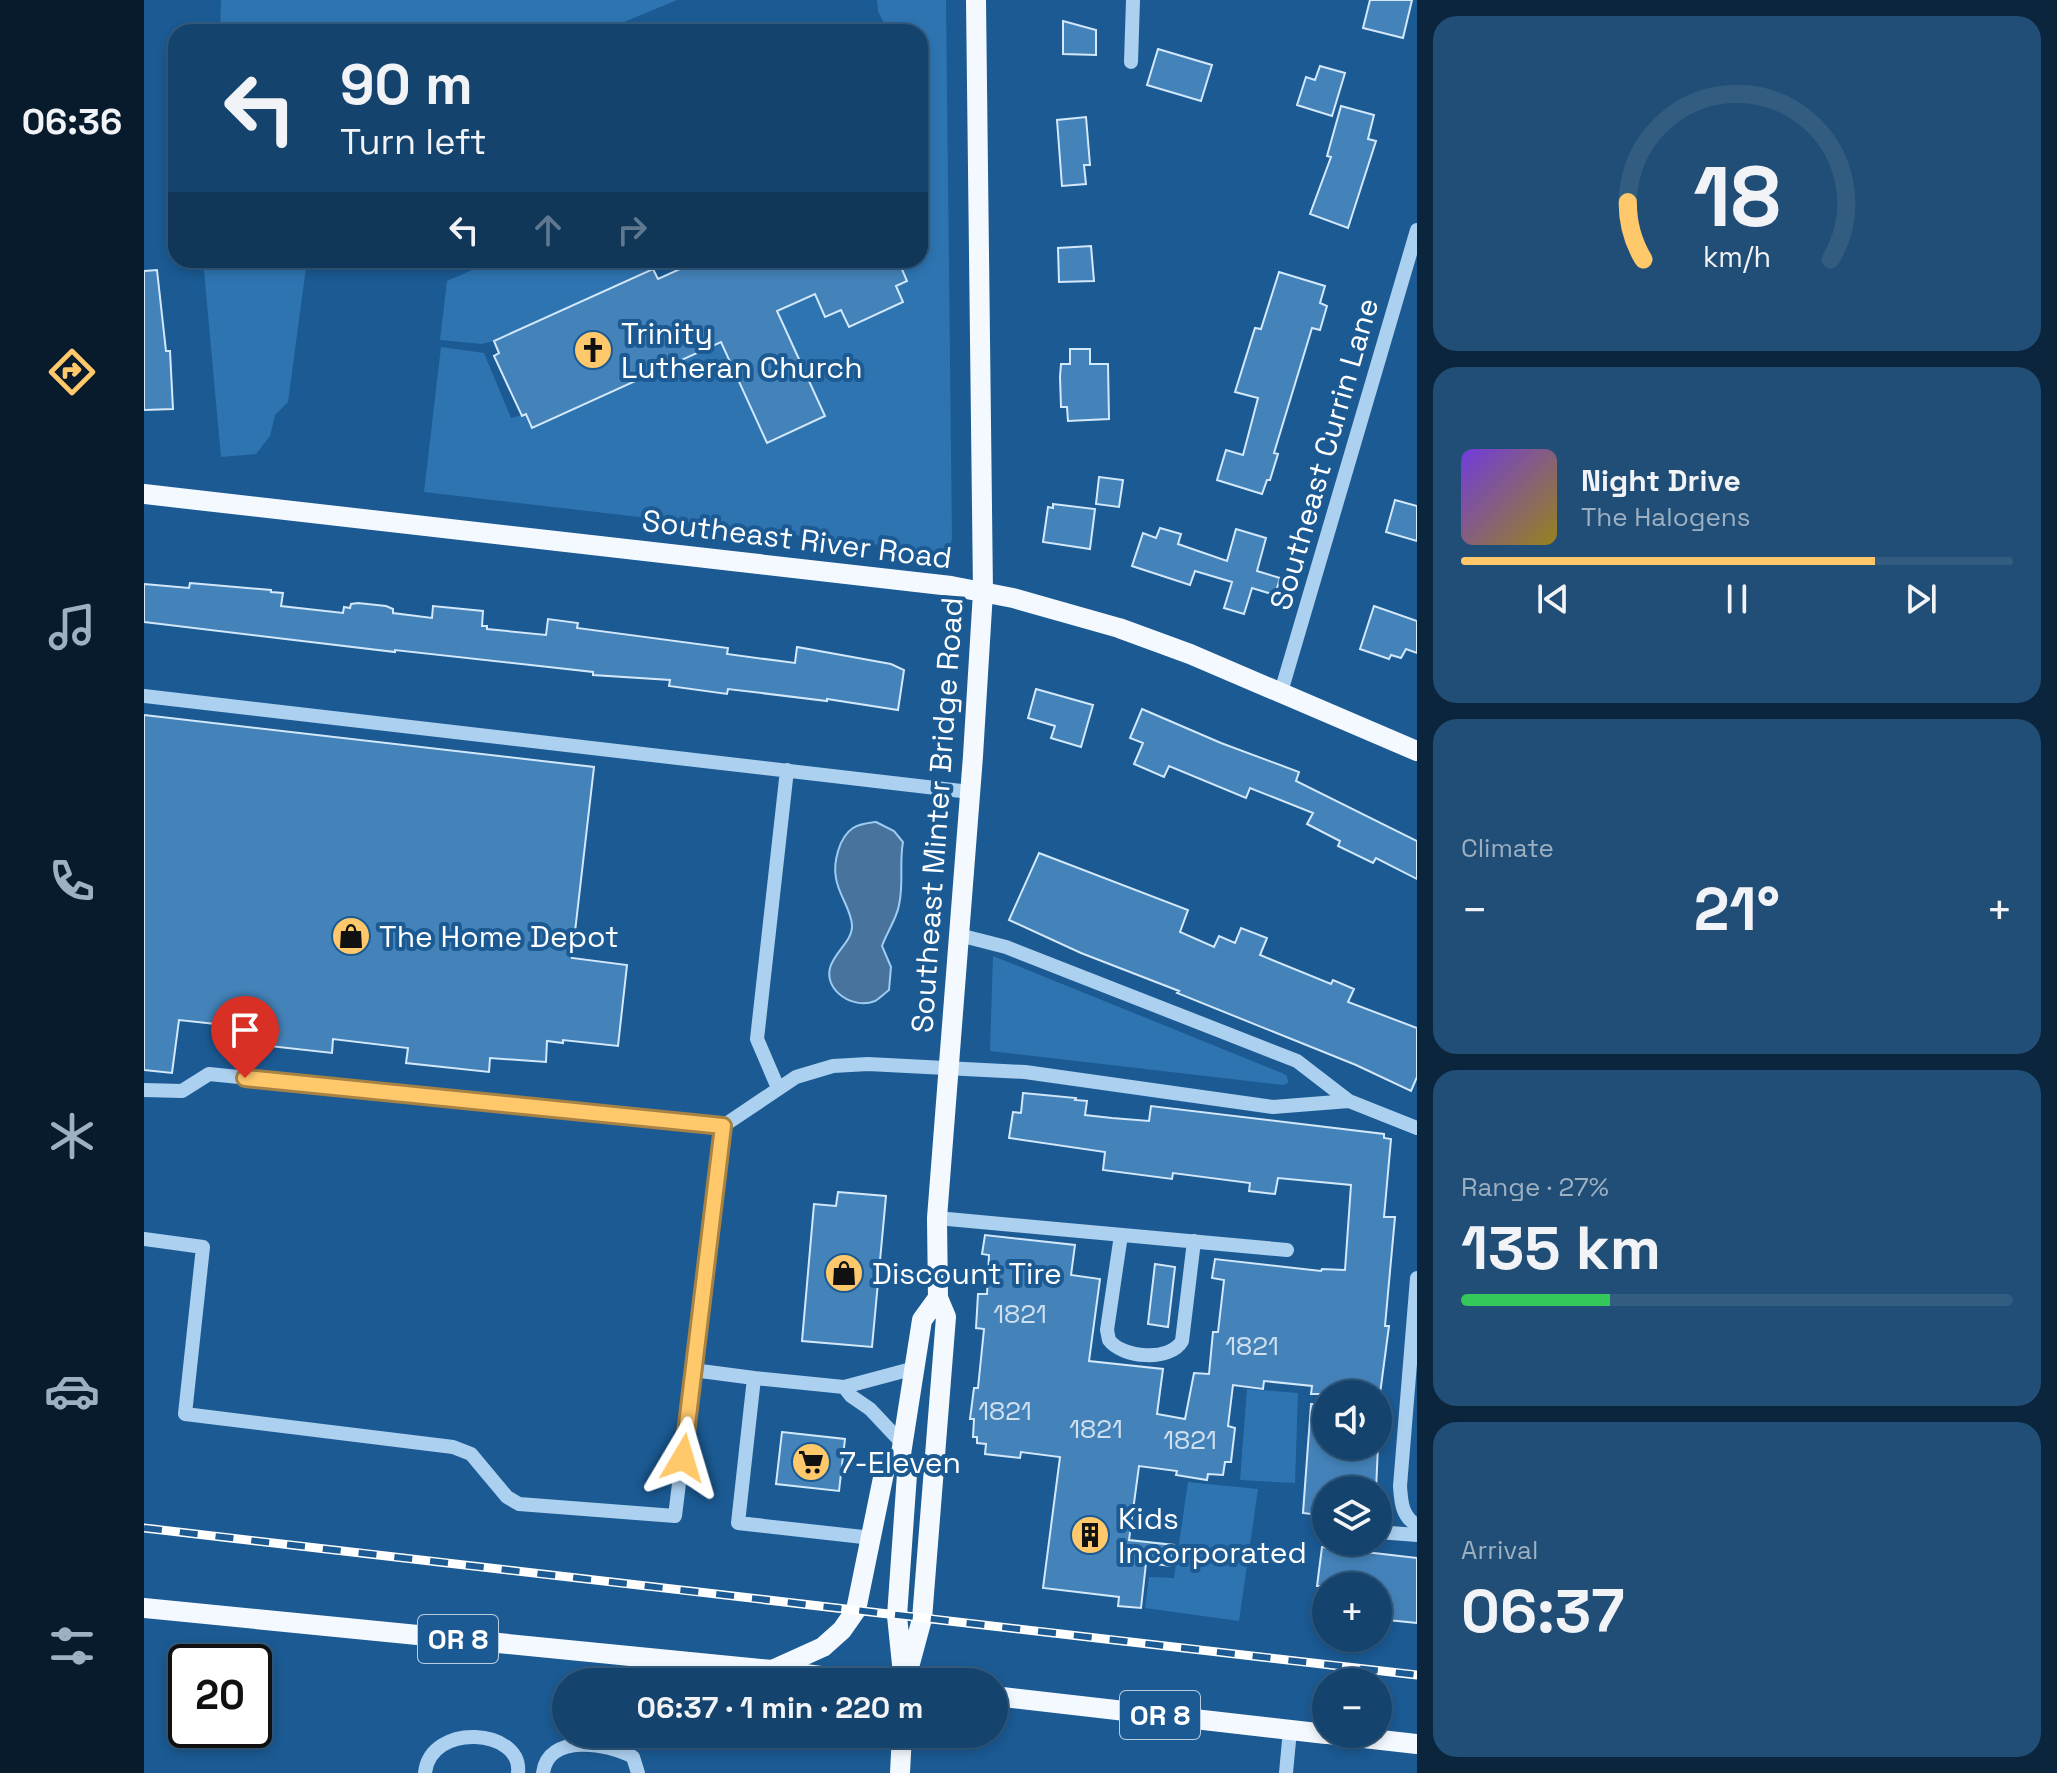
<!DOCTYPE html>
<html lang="en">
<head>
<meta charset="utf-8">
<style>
	:root { --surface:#14446e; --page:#214e76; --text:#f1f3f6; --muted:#9db0c2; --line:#335c81; --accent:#ffc86a }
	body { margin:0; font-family:"Space Grotesk",sans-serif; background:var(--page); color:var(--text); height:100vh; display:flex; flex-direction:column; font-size:30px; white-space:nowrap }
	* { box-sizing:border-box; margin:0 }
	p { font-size:26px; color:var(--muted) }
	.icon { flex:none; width:44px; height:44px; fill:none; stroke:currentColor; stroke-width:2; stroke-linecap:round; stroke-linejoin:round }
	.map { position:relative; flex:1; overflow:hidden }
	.panel { display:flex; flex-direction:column; gap:16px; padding:16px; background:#0b253c; width:640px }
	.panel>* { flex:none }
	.guide { position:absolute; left:24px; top:24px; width:760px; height:244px; border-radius:24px; box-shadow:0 4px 12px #0003,0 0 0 2px var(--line); background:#14446e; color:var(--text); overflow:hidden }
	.fabs { position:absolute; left:1168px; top:1380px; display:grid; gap:16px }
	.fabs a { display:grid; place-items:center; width:80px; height:80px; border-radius:50%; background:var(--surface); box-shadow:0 4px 12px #0003,0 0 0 2px var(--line); font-size:40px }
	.speed { position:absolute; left:24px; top:1644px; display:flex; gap:16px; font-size:40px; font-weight:700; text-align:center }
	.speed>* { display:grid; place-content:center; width:104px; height:104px; border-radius:50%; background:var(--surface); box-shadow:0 4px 12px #0003,0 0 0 2px var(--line); line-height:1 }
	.speed .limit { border:4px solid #111; border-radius:12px; background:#fff; color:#111 }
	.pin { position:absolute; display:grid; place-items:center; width:68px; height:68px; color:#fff; margin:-82px -34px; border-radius:50% 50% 50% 0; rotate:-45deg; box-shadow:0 0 8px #0007 }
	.pin .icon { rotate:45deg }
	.me { position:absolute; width:88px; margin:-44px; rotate:7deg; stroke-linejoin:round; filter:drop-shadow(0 0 6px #0008) }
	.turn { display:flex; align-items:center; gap:28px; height:168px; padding:0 40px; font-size:36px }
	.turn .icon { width:104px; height:104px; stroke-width:2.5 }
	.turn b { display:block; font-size:56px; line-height:68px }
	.lanes { display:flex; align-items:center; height:76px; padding:0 40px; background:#0003; justify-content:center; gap:40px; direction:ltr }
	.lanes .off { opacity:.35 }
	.big { font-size:60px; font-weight:800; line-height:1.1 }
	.panel .widget { flex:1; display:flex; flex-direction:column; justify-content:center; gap:12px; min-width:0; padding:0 28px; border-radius:24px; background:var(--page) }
	.panel .dial { align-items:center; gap:0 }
	.dial svg { height:208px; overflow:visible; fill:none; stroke:var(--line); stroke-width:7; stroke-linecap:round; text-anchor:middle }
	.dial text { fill:var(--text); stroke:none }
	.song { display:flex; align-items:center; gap:24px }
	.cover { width:96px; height:96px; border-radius:12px; background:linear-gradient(135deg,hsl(260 70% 55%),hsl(50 70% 35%)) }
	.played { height:8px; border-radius:4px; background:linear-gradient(90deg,var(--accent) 75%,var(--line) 75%) }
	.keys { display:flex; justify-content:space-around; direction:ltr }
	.heat { display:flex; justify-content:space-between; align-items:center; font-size:44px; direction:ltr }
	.charge { height:12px; border-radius:6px; background:linear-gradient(90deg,#34c759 27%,var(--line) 0) }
	.trip { position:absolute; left:408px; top:1668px; width:456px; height:80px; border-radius:40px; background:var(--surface); box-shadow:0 4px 12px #0003,0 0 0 2px var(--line); font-weight:800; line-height:80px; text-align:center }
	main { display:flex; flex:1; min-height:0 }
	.dock { display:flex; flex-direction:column; width:144px; justify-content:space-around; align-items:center; background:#081b2c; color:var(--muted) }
	.dock .icon { width:56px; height:56px }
	.dock .selected { color:var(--accent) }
	.dock b { font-size:36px; color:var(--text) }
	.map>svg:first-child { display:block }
	.green { fill:#2e74b1 }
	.water { fill:#47739c; stroke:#9fccf1; stroke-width:2 }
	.building { fill:#4483ba; stroke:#d3e8fb; stroke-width:2 }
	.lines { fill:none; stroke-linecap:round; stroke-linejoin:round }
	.minor { stroke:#acd0ef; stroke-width:14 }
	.major { stroke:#f4f9ff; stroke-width:20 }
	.rail-casing { stroke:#fff; stroke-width:9 }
	.rail { stroke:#1b5a93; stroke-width:6; stroke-dasharray:18; stroke-linecap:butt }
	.route-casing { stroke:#a68245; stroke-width:20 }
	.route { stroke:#ffc86a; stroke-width:14 }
	.labels { text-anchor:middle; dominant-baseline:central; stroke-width:8; stroke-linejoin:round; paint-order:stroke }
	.number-label { font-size:26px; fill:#d0e0ee }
	.shield { fill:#1b5a93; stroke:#bbcedf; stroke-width:2 }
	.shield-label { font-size:28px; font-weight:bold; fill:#fff }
	.poi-label { font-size:30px; fill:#fff; stroke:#1b5a93; text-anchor:start }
	.street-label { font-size:30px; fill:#fff; stroke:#1b5a93 }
</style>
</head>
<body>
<main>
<nav class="dock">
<b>06:36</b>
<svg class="icon selected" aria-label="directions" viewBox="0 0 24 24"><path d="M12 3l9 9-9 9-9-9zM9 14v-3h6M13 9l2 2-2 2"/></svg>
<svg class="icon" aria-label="music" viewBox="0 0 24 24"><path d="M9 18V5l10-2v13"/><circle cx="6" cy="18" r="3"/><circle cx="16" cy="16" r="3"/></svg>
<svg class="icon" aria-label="phone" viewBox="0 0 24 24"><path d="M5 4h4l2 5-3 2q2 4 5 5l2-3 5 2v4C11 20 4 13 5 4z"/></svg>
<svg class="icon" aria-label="climate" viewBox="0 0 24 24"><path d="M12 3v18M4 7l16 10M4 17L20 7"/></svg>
<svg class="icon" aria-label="car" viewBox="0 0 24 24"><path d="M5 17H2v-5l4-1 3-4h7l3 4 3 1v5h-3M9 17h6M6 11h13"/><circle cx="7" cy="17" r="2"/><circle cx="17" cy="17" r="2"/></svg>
<svg class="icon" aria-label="filters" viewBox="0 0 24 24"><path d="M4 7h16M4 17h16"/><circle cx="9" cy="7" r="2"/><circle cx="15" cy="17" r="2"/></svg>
</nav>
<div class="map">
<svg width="1273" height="1773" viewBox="0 0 1273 1773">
	<rect width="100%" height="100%" fill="#1b5a93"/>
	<path class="green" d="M77,0H533L456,32H76Z
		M733,0H802L808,539L805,549L797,552L280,492L297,347L340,353L367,418L382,414L388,428L565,317L623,443L681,417L626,296L671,294L681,317L697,310L705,326L752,286L757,266L776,260V32H744L734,11Z
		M59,260H163L144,402L131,415L126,436L112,454L77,457Z
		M351,260H499L504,272L350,341L338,344L296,340L303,281Z
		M849,956L1138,1073L1143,1076L1144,1083L1139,1085L846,1051Z
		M1103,1389L1154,1393L1151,1483L1096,1480Z
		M1044,1482L1114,1489L1095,1621L1001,1608L1005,1577L1030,1578Z"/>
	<path class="water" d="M732,822L750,831L759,842C755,863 760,884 755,905C753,918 743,932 738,946L747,967L745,990C741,993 735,999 731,1001C710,1010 680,991 686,968C690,952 709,941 708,925C707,909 694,894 692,878C689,863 695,837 709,828C715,824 724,823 732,822Z"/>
	<path class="building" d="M1226,0H1268L1259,38L1219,28Z
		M919,21L952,30V55L919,54Z
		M1014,49L1068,65L1057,101L1003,85Z
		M1176,66L1201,73L1188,116L1153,105L1162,77L1171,80Z
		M1197,106L1230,115L1224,139L1232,141L1204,228L1166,214L1187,157L1183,156Z
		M942,117L946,165H940L942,184L918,186L913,120Z
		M947,246L950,281L915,282L914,248Z
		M556,260H754L763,281L752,286L759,302L705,327L697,310L681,317L671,294L633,311L681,416L623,443L577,342L388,428L382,414L378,416L350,356L355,353L350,341L509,269L514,279Z
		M13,270L22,351H26L29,409L0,410V271Z
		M1135,272L1181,286L1176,303L1183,306L1176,330L1168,328L1130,453L1134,454L1126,480H1123L1118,494L1073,480L1082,450L1099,455L1114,398L1091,392L1111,328L1117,329Z
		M926,349H946V364H964L965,419L924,421L923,407H917L916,377L917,364H926Z
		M955,477L979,480L975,507L952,504Z
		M1251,500L1273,506V541L1242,532Z
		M909,504L951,509L946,549L899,542L904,507L909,508Z
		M1016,528L1037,534L1034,544L1083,561L1092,529L1122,538L1113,571L1136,578L1131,595L1108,588L1100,614L1080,608L1088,582L1051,571L1046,585L988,566L999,533L1012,538Z
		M46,583L127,590V592L139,593L137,606L199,613L200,607L206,608L207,604L214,603L242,606L249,609V613L288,618L289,606L339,611L338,626H343V629L402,635L404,619L434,623L433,628L584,648L583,654L651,663L653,647L747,664L760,670L754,710L683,699V701L584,689L583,694L525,686L526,680L449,675V672L251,650V652L0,622V584L45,588Z
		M1230,606L1273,621V653L1262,649L1257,658L1247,655L1245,659L1216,649Z
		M892,689L949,705L937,747L907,738L911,726L884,718Z
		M998,709L1077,743L1155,772L1152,781L1273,841V879L1232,858L1229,863L1194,846L1196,841L1163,824L1169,813L1106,788L1102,798L1025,766L1020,777L990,764L999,743L986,738Z
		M0,715L450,767L428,958L483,965L474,1046L419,1040V1043L403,1041L402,1062L346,1058L345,1072L262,1063L264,1048L189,1039L188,1053L107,1044L109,1028L35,1020L28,1073L0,1070Z
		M895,853L1044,910L1036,932L1070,947L1075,936L1091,943L1097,928L1123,938L1116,955L1187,984L1189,980L1210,989L1204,1002L1273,1028V1077L1267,1091L1212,1065L1033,993L1035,991L937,953L865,920Z
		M879,1093L932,1098L931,1100L943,1101L941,1115L968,1118L1005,1121L1007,1106L1240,1134V1138L1247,1139L1240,1217H1251L1241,1326H1245L1236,1394H1167L1168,1386L1120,1381L1119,1389L1089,1385L1084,1426L1091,1428L1087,1462H1081L1079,1475L1064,1474L1063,1480L1032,1475L1033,1471L995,1466L985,1540L1030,1545L1027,1566L1002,1563L997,1608L974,1606L975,1597L899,1588L916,1457L877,1452L876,1458L841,1454L842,1444L833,1443V1437H829L830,1419H826L830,1388H834L840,1329L832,1328L834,1294H843L845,1255L838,1254L841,1235L931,1245L927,1275L956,1279L945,1361L1019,1369L1013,1414L1041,1419L1050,1373L1065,1374L1069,1332H1074L1080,1280L1068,1278L1071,1259L1177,1271L1178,1269L1201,1270L1207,1185L1134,1178L1131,1194L1105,1191L1106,1183L1029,1173L1028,1179L959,1170L961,1152L865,1138L869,1112L877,1113Z
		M694,1192L742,1196L728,1347L658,1341L670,1204L692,1206Z
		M1011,1264L1031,1267L1024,1327L1004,1324Z
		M1167,1404L1182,1405V1446H1234L1232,1490H1182V1516L1159,1513Z
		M638,1432L701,1439L695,1491L632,1484Z
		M1178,1547L1273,1558V1623L1234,1619V1586H1173Z"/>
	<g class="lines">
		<path class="minor" d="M987,62L989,0
			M1137,692L1273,230
			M0,696L826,792
			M815,935L862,947L1153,1061L1205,1101L1273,1128
			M634,1088L613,1039L643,770
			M0,1090L38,1091L65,1074L579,1126L652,1077L689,1066L724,1064L881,1072L1129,1107L1205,1101
			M793,1218L1143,1250
			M977,1235L963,1330L965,1340C978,1358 1026,1362 1038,1341L1050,1241
			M0,1239L59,1247L41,1414L309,1447L327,1454L363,1497L375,1504L531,1516L579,1126
			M1273,1278L1256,1486C1257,1502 1258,1517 1273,1525
			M549,1370L610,1378
			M700,1387L707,1396L726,1409L758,1443
			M1234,1532L1273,1535
			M728,1538L594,1523L610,1378L700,1387L771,1368
			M281,1773C286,1722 379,1728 374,1773
			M399,1773C404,1733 464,1743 489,1757L494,1773
			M1142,1773L1146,1730"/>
		<path class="major" d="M0,494L807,586L869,598L975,628L1046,654L1273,751
			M0,1608L628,1670L726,1682
			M628,1670L679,1647L698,1630L712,1610L740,1473L744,1462L757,1454
			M759,1674L753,1616L763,1474L757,1454L778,1320L794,1298
			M761,1682L778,1619L802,1317L794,1298L793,1218L829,756L839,592L832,0
			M850,1696L1182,1734
			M1184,1734L1273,1744
			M756,1773L758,1734"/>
		<defs>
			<path id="rail" d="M0,1528L1273,1675"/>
		</defs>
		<use href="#rail" class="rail-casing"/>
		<use href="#rail" class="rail"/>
	</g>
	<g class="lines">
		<defs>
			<path id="route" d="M101,1078L579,1126L539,1458"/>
		</defs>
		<use href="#route" class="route-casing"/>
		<use href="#route" class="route"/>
	</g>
	<defs>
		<symbol id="church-disc" viewBox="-11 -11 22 22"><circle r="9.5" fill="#ffc86a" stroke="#1b5a93"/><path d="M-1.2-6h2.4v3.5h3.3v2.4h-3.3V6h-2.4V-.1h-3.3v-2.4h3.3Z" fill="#111"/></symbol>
		<symbol id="shop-disc" viewBox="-11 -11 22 22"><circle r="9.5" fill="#ffc86a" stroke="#1b5a93"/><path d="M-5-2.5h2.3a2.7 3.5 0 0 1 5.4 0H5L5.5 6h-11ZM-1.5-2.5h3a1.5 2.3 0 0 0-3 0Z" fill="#111"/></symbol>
		<symbol id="supermarket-disc" viewBox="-11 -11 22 22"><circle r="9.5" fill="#ffc86a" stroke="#1b5a93"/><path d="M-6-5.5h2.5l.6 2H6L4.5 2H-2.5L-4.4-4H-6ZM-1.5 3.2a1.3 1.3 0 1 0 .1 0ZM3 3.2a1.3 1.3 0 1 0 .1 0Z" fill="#111"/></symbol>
		<symbol id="building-disc" viewBox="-11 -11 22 22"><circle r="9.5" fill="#ffc86a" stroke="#1b5a93"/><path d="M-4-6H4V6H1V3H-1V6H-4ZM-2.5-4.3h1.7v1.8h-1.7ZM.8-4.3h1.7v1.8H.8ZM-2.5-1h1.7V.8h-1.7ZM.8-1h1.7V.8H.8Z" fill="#111"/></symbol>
	</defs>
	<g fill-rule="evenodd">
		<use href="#church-disc" x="427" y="328" width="44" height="44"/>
		<use href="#shop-disc" x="185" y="914" width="44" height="44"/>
		<use href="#shop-disc" x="678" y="1251" width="44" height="44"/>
		<use href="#supermarket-disc" x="645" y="1440" width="44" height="44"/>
		<use href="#building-disc" x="924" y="1513" width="44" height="44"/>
	</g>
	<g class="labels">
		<g class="number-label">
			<text x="876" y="1314">1821</text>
			<text x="1108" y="1346">1821</text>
			<text x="861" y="1411">1821</text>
			<text x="952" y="1429">1821</text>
			<text x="1046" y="1440">1821</text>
		</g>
		<g class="shield">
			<rect x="274" y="1615" width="80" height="48" rx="6"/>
			<rect x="976" y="1691" width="80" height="48" rx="6"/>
		</g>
		<g class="shield-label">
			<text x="314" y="1639">OR 8</text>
			<text x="1016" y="1715">OR 8</text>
		</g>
		<g class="poi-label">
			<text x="477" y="333">Trinity<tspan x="477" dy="34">Lutheran Church</tspan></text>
			<text x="235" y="936">The Home Depot</text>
			<text x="728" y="1273">Discount Tire</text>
			<text x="695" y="1462">7-Eleven</text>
			<text x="974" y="1518">Kids<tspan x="974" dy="34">Incorporated</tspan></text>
		</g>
		<g class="street-label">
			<text transform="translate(1180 454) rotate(-74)">Southeast Currin Lane</text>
			<text transform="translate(653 539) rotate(7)">Southeast River Road</text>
			<text transform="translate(793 815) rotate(-86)">Southeast Minter Bridge Road</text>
		</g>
	</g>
</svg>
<div class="fabs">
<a><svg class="icon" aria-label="sound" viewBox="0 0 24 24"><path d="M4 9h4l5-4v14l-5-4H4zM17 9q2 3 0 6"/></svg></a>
<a><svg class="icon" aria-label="layers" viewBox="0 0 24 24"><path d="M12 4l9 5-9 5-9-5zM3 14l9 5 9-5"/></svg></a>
<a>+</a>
<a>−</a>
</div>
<div class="speed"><div class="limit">20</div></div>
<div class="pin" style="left:101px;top:1078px;background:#d93025"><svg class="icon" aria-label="arrive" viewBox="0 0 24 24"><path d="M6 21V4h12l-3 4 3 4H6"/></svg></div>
<svg class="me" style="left:539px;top:1458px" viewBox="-20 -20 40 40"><path d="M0-17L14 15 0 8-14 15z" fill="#ffc86a" stroke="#fff" stroke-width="4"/></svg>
<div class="trip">06:37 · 1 min · 220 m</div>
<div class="guide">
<div class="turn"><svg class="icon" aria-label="left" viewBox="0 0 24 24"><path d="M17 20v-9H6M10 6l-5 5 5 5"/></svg><div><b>90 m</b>Turn left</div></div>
<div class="lanes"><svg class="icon" aria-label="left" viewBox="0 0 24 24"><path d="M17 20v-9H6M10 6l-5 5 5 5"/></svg><svg class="icon off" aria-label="ahead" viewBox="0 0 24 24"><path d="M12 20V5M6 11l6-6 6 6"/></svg><svg class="icon off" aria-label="right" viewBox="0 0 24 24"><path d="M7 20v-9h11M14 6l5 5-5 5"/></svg></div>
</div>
</div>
<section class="panel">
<div class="widget dial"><svg viewBox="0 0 100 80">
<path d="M14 69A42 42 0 1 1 86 69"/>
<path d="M14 69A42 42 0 0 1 8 47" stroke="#ffc86a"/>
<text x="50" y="56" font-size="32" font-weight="700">18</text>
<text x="50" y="72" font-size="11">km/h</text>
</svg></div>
<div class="widget">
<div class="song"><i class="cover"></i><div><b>Night Drive</b><p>The Halogens</p></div></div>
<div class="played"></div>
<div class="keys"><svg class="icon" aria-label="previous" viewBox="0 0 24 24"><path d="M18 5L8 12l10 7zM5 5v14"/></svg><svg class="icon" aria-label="pause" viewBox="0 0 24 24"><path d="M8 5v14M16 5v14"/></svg><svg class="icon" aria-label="next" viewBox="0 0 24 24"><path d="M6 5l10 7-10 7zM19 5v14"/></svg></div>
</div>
<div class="widget"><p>Climate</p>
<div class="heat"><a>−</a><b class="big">21°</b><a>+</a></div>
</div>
<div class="widget"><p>Range · 27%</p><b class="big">135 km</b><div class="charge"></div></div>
<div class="widget"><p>Arrival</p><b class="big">06:37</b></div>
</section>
</main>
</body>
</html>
